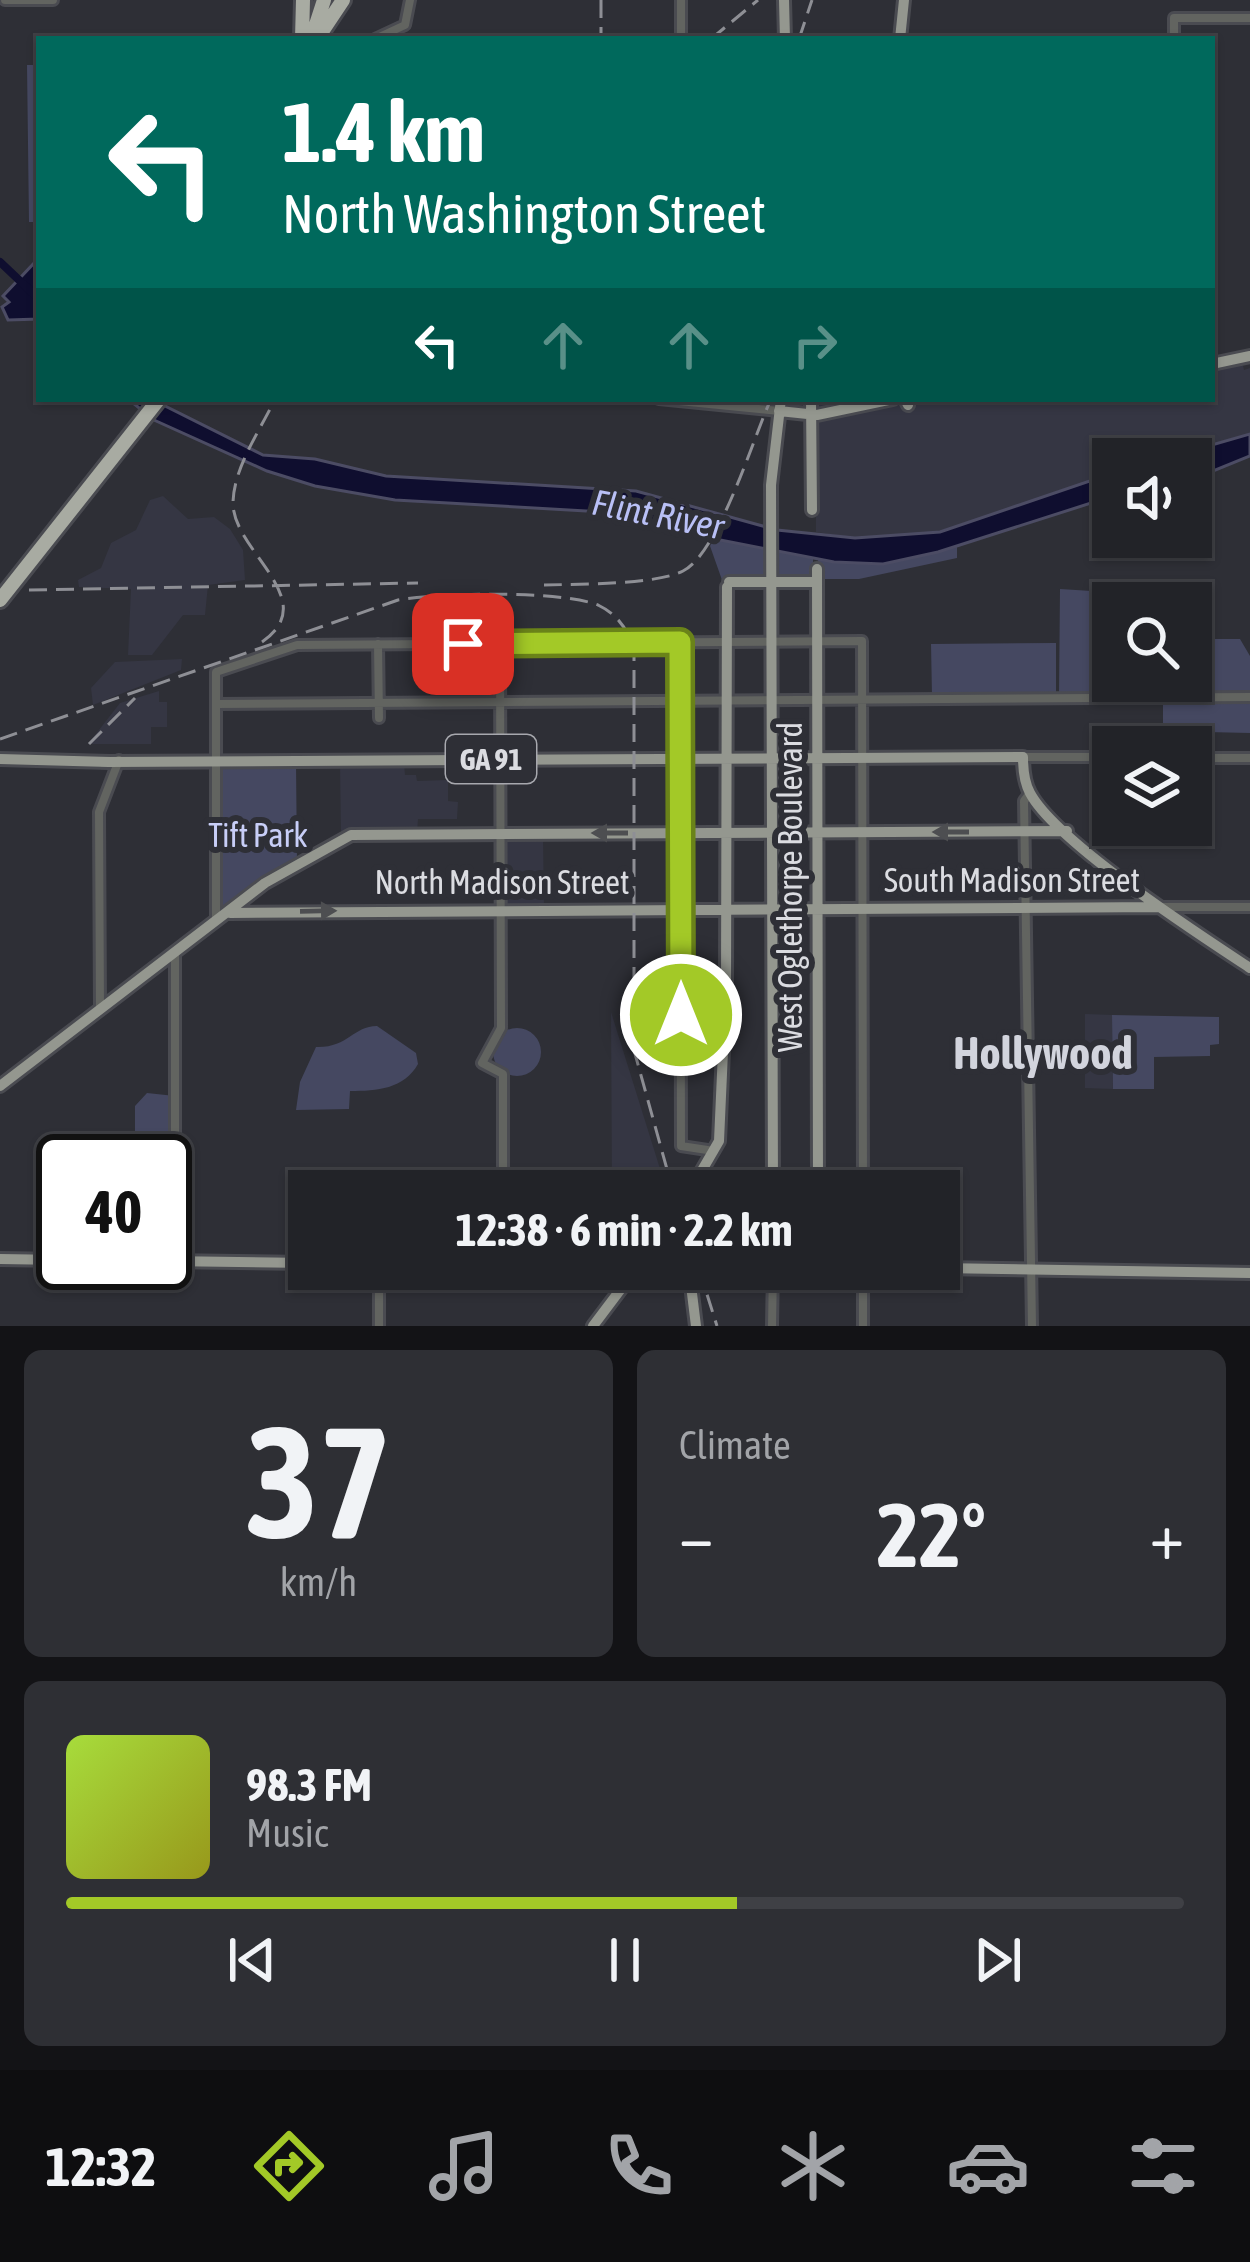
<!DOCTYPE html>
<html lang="en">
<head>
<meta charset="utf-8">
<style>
	:root { --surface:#222328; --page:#2e2f34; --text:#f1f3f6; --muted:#a2a4a8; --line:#3f4045; --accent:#a3c927 }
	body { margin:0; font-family:"Asap Condensed",sans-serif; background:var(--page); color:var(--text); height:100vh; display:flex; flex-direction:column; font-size:45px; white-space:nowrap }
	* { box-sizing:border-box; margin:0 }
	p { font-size:39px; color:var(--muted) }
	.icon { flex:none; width:66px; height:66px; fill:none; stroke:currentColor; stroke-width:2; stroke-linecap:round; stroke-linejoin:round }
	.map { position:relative; height:1326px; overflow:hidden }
	.sheet { display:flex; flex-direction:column; gap:24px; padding:24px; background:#131316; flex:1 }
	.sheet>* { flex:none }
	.banner { position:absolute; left:36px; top:36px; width:1179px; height:366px; border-radius:0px; box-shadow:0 3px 9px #0004,0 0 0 3px var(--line); background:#00695c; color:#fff; overflow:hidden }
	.buttons { position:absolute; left:1092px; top:438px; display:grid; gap:24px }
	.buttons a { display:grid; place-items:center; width:120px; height:120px; border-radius:0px; background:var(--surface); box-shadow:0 3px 9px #0004,0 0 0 3px var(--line); font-size:60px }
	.speed { position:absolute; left:36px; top:1134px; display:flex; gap:24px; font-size:60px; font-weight:700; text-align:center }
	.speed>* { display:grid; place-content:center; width:156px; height:156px; border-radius:50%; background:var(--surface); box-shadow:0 3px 9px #0004,0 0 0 3px var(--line); line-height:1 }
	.speed .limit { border:6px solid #111; border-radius:18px; background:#fff; color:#111 }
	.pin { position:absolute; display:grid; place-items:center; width:102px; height:102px; color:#fff; margin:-51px; border-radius:24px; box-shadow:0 6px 18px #0006 }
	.me { position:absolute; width:132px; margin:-66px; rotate:0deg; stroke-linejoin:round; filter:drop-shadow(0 0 9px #0008) }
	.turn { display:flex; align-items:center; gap:42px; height:252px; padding:0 48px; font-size:54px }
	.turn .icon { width:156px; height:156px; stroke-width:2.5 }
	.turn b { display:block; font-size:84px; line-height:102px }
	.lanes { display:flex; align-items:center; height:114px; padding:0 48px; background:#0003; justify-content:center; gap:60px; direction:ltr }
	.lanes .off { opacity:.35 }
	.big { font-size:90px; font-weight:700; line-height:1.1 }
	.sheet .widget { flex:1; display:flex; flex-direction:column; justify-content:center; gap:18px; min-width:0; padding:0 42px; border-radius:18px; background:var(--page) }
	.sheet .dial { align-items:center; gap:0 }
	.dial b { font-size:156px; line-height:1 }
	.song { display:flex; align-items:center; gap:36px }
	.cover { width:144px; height:144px; border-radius:18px; background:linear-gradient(135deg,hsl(80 70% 55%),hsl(60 70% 35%)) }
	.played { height:12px; border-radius:6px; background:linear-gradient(90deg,var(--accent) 60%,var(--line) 60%) }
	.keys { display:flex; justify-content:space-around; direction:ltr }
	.heat { display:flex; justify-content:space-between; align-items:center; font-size:66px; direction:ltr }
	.sheet .tiles { flex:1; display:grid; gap:24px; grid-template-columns:1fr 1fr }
	.widget:last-child { grid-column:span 2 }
	.trip { position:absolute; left:288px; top:1170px; width:672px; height:120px; border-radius:0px; background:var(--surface); box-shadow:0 3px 9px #0004,0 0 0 3px var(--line); font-weight:700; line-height:120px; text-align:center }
	.tabs { display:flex; height:192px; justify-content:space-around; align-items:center; background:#0e0e10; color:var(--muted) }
	.tabs .icon { width:84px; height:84px }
	.tabs .on { color:var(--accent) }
	.tabs b { font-size:54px; color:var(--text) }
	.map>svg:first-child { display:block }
	.built { fill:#353643 }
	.green { fill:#454861 }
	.water { fill:#0f0e2f; stroke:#4c4c64; stroke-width:3 }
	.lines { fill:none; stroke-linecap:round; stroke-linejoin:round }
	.river { stroke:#0f0e2f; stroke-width:8 }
	.minor-casing { stroke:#4a4b51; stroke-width:14 }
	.major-casing { stroke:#4a4b51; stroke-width:16 }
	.highway-casing { stroke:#4a4b51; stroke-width:20 }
	.minor { stroke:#626460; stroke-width:8 }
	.major { stroke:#94978f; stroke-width:10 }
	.highway { stroke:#a8aba2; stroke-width:14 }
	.rail { stroke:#8e8f95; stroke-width:3; stroke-dasharray:18 9; stroke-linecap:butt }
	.oneway { fill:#4d4e51 }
	.route-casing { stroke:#6a8319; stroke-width:30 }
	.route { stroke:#a3c927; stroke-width:21 }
	.labels { text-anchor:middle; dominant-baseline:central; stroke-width:12; stroke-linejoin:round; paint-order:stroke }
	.shield { fill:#2e2f36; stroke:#a7a8ae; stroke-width:3 }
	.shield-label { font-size:30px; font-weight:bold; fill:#dbdce1 }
	.park-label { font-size:33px; fill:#c8cef7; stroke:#2e2f36 }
	.street-label { font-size:33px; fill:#dbdce1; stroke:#2e2f36 }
	.water-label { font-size:36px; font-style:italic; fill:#b9c0f6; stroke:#2e2f36 }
	.district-label { font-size:45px; font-weight:bold; fill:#d2d4dd; stroke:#2e2f36 }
</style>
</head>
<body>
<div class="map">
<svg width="1250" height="1326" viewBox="0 0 1250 1326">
	<rect width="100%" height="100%" fill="#2e2f36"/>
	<path class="built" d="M1242,361L1244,370L1250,368V434L1226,444L1163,459H1113V473L940,532L855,538L816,532V399H1212V367Z
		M163,496L188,519L214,517L230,529L243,550L245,580L208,585L205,615H183L152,655H128L131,589L79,587L78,580L101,568L111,543L136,530L150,500Z
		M182,659L181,670L93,705L91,688L115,662Z
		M159,691V702H167V727H151V744H88L120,703Z
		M404,763L405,775H416L417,781L448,780V801L458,802L457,819H418L417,833H341L340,764Z
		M500,834H543L544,908H501Z
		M611,1012L667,1191H612Z
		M1085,1014L1112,1015L1113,1089L1085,1088Z"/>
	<path class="green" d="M27,65H39V222H29Z
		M714,538L806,553L813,556V579L722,580L710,546Z
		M957,547V558L859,579H819L818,558L883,564Z
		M1060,589L1139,594L1140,603H1150H1113V681H1191V639H1240L1250,656V695H1059Z
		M1056,643V696H932L931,644Z
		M1163,700H1250V733L1163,731Z
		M296,763L297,863L220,908L218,764Z
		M1112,1015L1219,1017V1044L1210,1045V1056L1154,1057V1089H1113Z
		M377,1026L416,1053L418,1064C404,1089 377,1091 350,1091L349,1109L296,1110L300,1082L316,1047C348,1048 353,1026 377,1026Z
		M493 1052a24 24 0 1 1 48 0a24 24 0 1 1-48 0Z
		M147,1093L175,1096V1132L163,1143L135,1135V1106Z"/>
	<path class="water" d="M37,260L39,319L8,320L2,307L9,302L3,296Z
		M128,399H151L263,455L315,459L386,476L636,491L777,530L855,538L940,532L1113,473V496L938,552L883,564L834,562L705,537L621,513L395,500L315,486L267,471L154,420Z
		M1250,434V456L1191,480V459H1163Z"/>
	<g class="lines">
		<path class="river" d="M0,262L39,299"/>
		<defs>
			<path id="minor" d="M5,0H53
				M375,39L405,25L410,0
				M681,39V0
				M1174,39V18H1250
				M659,399L779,411
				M680,642L681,1146L714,1151
				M727,642L862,641L863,1191
				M500,643L501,1028L482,1063L503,1074V1191
				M378,644L379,718
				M216,704L1250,697
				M1023,757H1113
				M1191,758H1250
				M1030,793L1024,801L1032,1326
				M1162,907H1250
				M216,920V672L297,645L726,642
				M175,953V1262
				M100,1009L99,812L119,760
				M379,1269V1326
				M772,1326L773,1269
				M863,1326V1269"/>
			<path id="major" d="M784,0L785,39
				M900,39L904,0
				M1212,364L1250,356
				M811,399L812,510
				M905,399L908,405
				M779,411L817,415L893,399
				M817,569L818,1191
				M729,582H816
				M0,759L110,762
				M106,762L1023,757C1023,770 1024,782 1030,793C1056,842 1200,935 1250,968
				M230,913L1159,907
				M0,1086L265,883L351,835L1067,831
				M690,1191L719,1141L726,984L727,587
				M773,1191L771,485L781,399
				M0,1259L63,1260
				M165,1261L309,1263
				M939,1268L1250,1273
				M689,1269L696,1326
				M776,1269H849
				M593,1326L636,1269"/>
			<path id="highway" d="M313,34L324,0
				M302,39L303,0
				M317,39L343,0
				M0,600L159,399"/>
		</defs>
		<use href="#minor" class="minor-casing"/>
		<use href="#major" class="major-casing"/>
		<use href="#highway" class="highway-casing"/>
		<use href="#minor" class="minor"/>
		<use href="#major" class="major"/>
		<use href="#highway" class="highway"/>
		<path class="rail" d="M601,0V39
			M711,39L758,0
			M799,39L812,0
			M544,585C577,584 656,585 683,571C719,553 753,438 771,399
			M29,590L418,583
			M262,642C323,600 234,552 233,504C233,468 260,431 275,399
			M0,739L398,600C440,593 560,590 598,605C619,615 632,634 634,657V1050L673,1191
			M89,744L135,698
			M699,1269L717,1326"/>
	</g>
	<defs><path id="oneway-solid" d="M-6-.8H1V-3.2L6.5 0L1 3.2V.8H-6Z" transform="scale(3)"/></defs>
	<g class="oneway">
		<use href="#oneway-solid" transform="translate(951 832) rotate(180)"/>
		<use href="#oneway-solid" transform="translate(610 833) rotate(180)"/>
		<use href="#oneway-solid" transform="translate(318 911) rotate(-1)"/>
	</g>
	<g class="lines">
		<defs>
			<path id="route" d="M463,644L680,642L681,1015"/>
		</defs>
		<use href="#route" class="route-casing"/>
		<use href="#route" class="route"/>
	</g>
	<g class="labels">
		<rect class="shield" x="446" y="735" width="90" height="48" rx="9"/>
		<g class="shield-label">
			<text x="491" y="759">GA 91</text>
		</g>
		<g class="park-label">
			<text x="258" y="835">Tift Park</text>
		</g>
		<g class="street-label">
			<text x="1012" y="880">South Madison Street</text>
			<text x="502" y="882">North Madison Street</text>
			<text transform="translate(790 887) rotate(-90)">West Oglethorpe Boulevard</text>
		</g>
		<g class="water-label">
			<text transform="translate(658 514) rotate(11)">Flint River</text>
		</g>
		<g class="district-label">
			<text x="1043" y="1053">Hollywood</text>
		</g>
	</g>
</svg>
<div class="buttons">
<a><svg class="icon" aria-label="sound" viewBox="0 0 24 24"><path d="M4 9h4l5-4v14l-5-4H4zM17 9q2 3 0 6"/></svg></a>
<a><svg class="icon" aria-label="search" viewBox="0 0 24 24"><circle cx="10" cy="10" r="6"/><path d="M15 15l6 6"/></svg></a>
<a><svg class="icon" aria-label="layers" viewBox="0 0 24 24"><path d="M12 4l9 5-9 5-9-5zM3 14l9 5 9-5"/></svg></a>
</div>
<div class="speed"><div class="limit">40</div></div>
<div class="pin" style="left:463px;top:644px;background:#d93025"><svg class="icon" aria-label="arrive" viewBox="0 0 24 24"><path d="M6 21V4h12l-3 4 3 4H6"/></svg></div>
<svg class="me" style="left:681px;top:1015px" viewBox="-20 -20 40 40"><circle r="17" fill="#a3c927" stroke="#fff" stroke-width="3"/><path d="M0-11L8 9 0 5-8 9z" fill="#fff"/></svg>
<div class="trip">12:38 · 6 min · 2.2 km</div>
<div class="banner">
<div class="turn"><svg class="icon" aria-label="left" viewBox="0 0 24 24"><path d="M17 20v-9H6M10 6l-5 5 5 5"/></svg><div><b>1.4 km</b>North Washington Street</div></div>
<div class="lanes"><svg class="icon" aria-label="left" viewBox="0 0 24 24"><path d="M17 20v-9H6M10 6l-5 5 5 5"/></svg><svg class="icon off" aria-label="ahead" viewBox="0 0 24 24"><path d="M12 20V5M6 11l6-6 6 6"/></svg><svg class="icon off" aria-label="ahead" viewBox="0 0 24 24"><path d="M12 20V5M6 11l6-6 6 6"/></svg><svg class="icon off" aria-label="right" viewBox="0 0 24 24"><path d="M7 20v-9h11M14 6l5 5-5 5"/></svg></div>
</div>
</div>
<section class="sheet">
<div class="tiles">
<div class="widget dial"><b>37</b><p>km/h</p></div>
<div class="widget"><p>Climate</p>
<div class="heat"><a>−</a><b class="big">22°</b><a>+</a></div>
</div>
<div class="widget">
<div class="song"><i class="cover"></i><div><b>98.3 FM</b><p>Music</p></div></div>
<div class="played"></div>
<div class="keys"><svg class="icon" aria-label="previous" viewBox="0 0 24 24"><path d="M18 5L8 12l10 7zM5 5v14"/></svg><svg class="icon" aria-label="pause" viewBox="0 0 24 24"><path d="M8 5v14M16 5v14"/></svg><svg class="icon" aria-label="next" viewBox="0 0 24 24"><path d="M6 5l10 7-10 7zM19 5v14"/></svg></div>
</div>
</div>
</section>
<nav class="tabs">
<b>12:32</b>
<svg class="icon on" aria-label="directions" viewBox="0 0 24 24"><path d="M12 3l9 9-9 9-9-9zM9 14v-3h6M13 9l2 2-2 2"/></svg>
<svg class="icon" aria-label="music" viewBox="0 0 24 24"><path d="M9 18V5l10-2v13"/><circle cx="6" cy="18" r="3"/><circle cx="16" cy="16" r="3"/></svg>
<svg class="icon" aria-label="phone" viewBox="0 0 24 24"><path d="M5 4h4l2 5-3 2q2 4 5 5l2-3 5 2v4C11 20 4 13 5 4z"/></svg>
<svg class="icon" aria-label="climate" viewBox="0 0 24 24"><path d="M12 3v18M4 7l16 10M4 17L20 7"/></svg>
<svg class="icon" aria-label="car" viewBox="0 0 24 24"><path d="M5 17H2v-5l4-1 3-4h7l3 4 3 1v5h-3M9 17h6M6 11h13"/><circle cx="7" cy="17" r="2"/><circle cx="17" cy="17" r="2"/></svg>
<svg class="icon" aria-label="filters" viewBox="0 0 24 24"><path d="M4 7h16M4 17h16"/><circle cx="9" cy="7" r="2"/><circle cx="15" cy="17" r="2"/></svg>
</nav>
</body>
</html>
